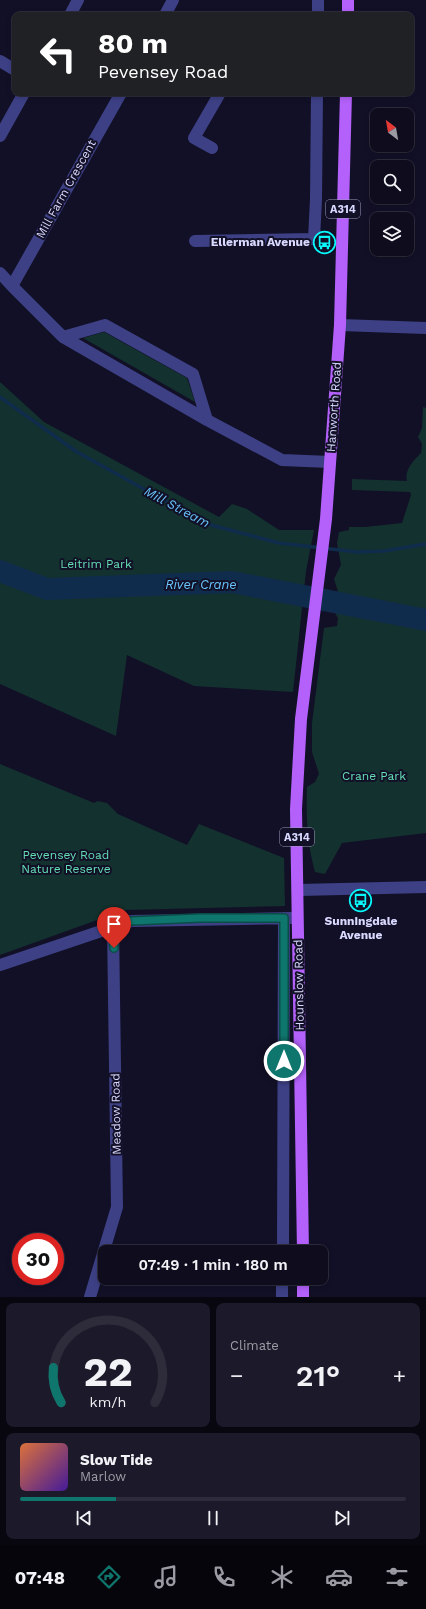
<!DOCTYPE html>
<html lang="en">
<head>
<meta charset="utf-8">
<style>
	:root { --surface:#0e0c1d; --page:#1c1a2a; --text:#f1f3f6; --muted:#9b9ba4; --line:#2e2c3b; --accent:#0f766e }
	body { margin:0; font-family:"Work Sans",sans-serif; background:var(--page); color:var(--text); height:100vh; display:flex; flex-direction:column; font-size:15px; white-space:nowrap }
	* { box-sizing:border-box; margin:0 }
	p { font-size:13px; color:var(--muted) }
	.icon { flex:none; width:22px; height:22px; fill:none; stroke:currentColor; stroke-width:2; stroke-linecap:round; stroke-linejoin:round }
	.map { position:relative; height:1297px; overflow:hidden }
	.drawer { display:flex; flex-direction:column; gap:6px; padding:6px; background:#080710; flex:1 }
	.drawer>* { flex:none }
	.top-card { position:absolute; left:12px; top:12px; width:402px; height:84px; border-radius:8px; box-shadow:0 2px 6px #0003,0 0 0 1px var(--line); background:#202124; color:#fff; overflow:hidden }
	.needle { width:26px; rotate:329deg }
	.tools { position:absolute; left:370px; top:108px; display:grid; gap:8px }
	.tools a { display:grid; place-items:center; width:44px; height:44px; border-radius:8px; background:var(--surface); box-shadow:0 2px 6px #0003,0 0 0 1px var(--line); font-size:20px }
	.speed { position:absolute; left:12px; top:1233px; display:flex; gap:8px; font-size:20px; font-weight:700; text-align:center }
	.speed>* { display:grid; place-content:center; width:52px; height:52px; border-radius:50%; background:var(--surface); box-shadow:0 2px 6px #0003,0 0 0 1px var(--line); line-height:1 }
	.speed .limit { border:6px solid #d22; background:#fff; color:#111 }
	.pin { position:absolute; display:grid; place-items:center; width:34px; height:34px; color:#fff; margin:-41px -17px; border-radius:50% 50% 50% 0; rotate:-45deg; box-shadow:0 0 4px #0007 }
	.pin .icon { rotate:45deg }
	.me { position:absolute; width:44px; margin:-22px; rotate:0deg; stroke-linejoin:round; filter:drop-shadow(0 0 3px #0008) }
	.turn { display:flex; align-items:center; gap:14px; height:84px; padding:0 20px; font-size:18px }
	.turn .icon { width:52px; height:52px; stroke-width:2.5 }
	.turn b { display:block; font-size:28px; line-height:34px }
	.big { font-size:30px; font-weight:600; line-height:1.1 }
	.drawer .widget { flex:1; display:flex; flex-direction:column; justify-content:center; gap:6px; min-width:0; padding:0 14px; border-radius:8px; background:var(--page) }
	.drawer .dial { align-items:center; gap:0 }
	.dial svg { height:104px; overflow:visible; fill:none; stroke:var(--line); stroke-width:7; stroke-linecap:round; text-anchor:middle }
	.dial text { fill:var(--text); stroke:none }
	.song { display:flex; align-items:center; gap:12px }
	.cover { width:48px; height:48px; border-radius:6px; background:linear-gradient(135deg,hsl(20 70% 55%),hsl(260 70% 35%)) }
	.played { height:4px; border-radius:2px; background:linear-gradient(90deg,var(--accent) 25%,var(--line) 25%) }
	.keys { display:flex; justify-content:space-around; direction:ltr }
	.heat { display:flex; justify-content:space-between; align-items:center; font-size:22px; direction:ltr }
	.drawer .tiles { flex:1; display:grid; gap:6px; grid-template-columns:1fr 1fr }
	.widget:last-child { grid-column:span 2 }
	.trip { position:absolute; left:98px; top:1245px; width:230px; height:40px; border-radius:8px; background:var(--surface); box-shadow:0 2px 6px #0003,0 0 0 1px var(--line); font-weight:600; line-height:40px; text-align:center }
	.menu { display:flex; height:64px; justify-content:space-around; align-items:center; background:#06050c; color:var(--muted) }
	.menu .icon { width:28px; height:28px }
	.menu .active { color:var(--accent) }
	.menu b { font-size:18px; color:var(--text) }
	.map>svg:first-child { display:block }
	.green { fill:#13312e }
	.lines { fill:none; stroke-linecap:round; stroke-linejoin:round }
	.stream { stroke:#102c4c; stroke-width:3.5 }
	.river { stroke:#102c4c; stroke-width:22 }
	.minor { stroke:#3d4085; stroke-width:12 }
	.major { stroke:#b461fb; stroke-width:12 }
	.route-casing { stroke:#0a4d48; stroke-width:10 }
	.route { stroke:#0f766e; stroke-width:7 }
	.labels { text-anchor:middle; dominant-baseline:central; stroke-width:4; stroke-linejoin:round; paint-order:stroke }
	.shield { fill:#121027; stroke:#9d9cbe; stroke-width:1 }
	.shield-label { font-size:11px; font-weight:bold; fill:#d9d8fe }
	.street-label { font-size:12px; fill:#d9d8fe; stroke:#121027 }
	.poi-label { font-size:12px; font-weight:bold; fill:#d9d8fe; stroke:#121027; text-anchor:end }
	.park-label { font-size:12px; fill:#64deb4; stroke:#121027 }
	.water-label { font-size:13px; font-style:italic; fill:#68c4fc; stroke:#121027 }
</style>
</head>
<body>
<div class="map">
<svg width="426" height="1297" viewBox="0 0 426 1297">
	<rect width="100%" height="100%" fill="#121027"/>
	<path class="green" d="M104,332L187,378L195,402L83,338Z
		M0,382L44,422L219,517L232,504L247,509L279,530H314L306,571L293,692L194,686L127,655L116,736L0,684Z
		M423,407L426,408V833L342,843L325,874L315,872C307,843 306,817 307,787L315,782L319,774L312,752V723L324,628L337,626L338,618L335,613L340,598L334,579L341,565L337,543L339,532L349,530V527H365L402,523L411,495L410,492L352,490V479L407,481C404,470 414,460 421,453L422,444L418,437L422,428Z
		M0,764L94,803L98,801L107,803L118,814L187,845L199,824L284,858L285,906L125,910L0,955Z"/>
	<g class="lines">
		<path class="stream" d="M0,397L77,452L207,524L279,543L357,552L384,551L426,544"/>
		<path class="river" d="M0,571L47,589L232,582L426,620"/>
		<path class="minor" d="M70,15L78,0
			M165,15L173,0
			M318,15V0
			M0,61L15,70
			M121,93L12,286L63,337L207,420L282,460L330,462
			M0,136L24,93
			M212,148L194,138L220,93
			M195,241L314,239L316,199L317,93
			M0,273L12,286
			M340,325L426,328
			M63,337L105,325L193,374L207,420
			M299,890L426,887
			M0,965L131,921L291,918
			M283,1252L284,918
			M90,1297L117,1207L113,926
			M282,1297V1278"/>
		<path class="major" d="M348,15V0
			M303,1252L296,809L301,719L326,519L340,325L346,93
			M303,1278V1297"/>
	</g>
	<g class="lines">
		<defs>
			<path id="route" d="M114,948L113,926L131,921L200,918H284V1061"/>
		</defs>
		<use href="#route" class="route-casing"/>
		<use href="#route" class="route"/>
	</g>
	<defs>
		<symbol id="bus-ring" viewBox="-11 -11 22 22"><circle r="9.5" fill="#121027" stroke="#08f7f9" stroke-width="1.5"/><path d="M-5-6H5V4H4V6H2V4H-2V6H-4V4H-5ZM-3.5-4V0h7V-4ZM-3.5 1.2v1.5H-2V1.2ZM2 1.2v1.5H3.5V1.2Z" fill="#08f7f9"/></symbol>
	</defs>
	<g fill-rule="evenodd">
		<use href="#bus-ring" x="312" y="230" width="25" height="25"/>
		<use href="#bus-ring" x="348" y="888" width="25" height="25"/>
	</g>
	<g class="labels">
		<g class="shield">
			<rect x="326" y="200" width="34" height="18" rx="3"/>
			<rect x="280" y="828" width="34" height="18" rx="3"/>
		</g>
		<g class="shield-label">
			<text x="343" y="209">A314</text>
			<text x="297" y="837">A314</text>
		</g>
		<g class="street-label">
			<text transform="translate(66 189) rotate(-61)">Mill Farm Crescent</text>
			<text transform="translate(334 407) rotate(-86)">Hanworth Road</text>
			<text transform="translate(299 985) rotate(-91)">Hounslow Road</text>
			<text transform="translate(116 1114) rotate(-91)">Meadow Road</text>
		</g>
		<g class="poi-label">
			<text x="310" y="242">Ellerman Avenue</text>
			<text x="361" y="921" text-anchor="middle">Sunningdale<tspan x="361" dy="14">Avenue</tspan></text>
		</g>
		<g class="park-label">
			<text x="96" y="564">Leitrim Park</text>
			<text x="374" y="776">Crane Park</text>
			<text x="66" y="855">Pevensey Road<tspan x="66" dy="14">Nature Reserve</tspan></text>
		</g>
		<g class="water-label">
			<text transform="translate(177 507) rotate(28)">Mill Stream</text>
			<text x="201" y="584">River Crane</text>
		</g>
	</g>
</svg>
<div class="tools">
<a><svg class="needle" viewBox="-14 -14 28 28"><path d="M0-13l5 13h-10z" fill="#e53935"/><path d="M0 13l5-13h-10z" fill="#9b9ba4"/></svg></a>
<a><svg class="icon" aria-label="search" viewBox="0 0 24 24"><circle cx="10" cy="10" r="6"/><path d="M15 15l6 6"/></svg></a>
<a><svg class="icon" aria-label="layers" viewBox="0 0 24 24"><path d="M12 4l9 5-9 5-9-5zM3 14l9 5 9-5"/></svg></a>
</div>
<div class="speed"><div class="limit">30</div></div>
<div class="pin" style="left:114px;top:948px;background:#d93025"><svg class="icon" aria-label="arrive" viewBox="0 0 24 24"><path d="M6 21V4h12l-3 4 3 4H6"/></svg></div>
<svg class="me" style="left:284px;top:1061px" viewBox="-20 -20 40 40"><circle r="17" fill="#0f766e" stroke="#fff" stroke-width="3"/><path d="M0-11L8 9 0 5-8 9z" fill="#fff"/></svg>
<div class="trip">07:49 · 1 min · 180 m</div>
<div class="top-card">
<div class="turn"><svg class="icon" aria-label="left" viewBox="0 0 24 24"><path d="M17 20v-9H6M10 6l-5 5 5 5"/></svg><div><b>80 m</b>Pevensey Road</div></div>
</div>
</div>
<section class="drawer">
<div class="tiles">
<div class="widget dial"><svg viewBox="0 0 100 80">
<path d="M14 69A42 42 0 1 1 86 69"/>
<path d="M14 69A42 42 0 0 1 8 42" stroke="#0f766e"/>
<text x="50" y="56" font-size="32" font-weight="700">22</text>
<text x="50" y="72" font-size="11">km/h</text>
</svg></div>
<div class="widget"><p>Climate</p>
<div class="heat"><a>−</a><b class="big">21°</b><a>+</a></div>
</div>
<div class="widget">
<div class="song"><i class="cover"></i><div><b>Slow Tide</b><p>Marlow</p></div></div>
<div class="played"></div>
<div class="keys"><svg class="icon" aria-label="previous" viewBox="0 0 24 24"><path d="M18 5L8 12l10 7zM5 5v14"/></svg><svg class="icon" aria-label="pause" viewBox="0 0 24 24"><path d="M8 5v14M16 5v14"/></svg><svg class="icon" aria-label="next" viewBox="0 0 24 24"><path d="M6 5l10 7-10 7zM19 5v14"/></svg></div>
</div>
</div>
</section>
<nav class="menu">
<b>07:48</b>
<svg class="icon active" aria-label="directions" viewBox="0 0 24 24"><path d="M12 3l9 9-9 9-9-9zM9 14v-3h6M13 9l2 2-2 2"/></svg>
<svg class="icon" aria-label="music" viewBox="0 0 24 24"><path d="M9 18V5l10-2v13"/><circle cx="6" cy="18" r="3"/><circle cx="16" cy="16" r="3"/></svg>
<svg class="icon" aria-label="phone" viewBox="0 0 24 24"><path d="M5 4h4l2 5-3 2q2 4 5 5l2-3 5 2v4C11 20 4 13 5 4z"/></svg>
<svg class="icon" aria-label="climate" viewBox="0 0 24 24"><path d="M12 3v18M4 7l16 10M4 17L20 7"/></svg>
<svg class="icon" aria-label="car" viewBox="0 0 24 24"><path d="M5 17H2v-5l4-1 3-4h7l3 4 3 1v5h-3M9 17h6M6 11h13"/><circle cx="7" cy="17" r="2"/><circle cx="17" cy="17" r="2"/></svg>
<svg class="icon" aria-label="filters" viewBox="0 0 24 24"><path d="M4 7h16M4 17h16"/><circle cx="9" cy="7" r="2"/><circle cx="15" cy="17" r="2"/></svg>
</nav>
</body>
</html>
